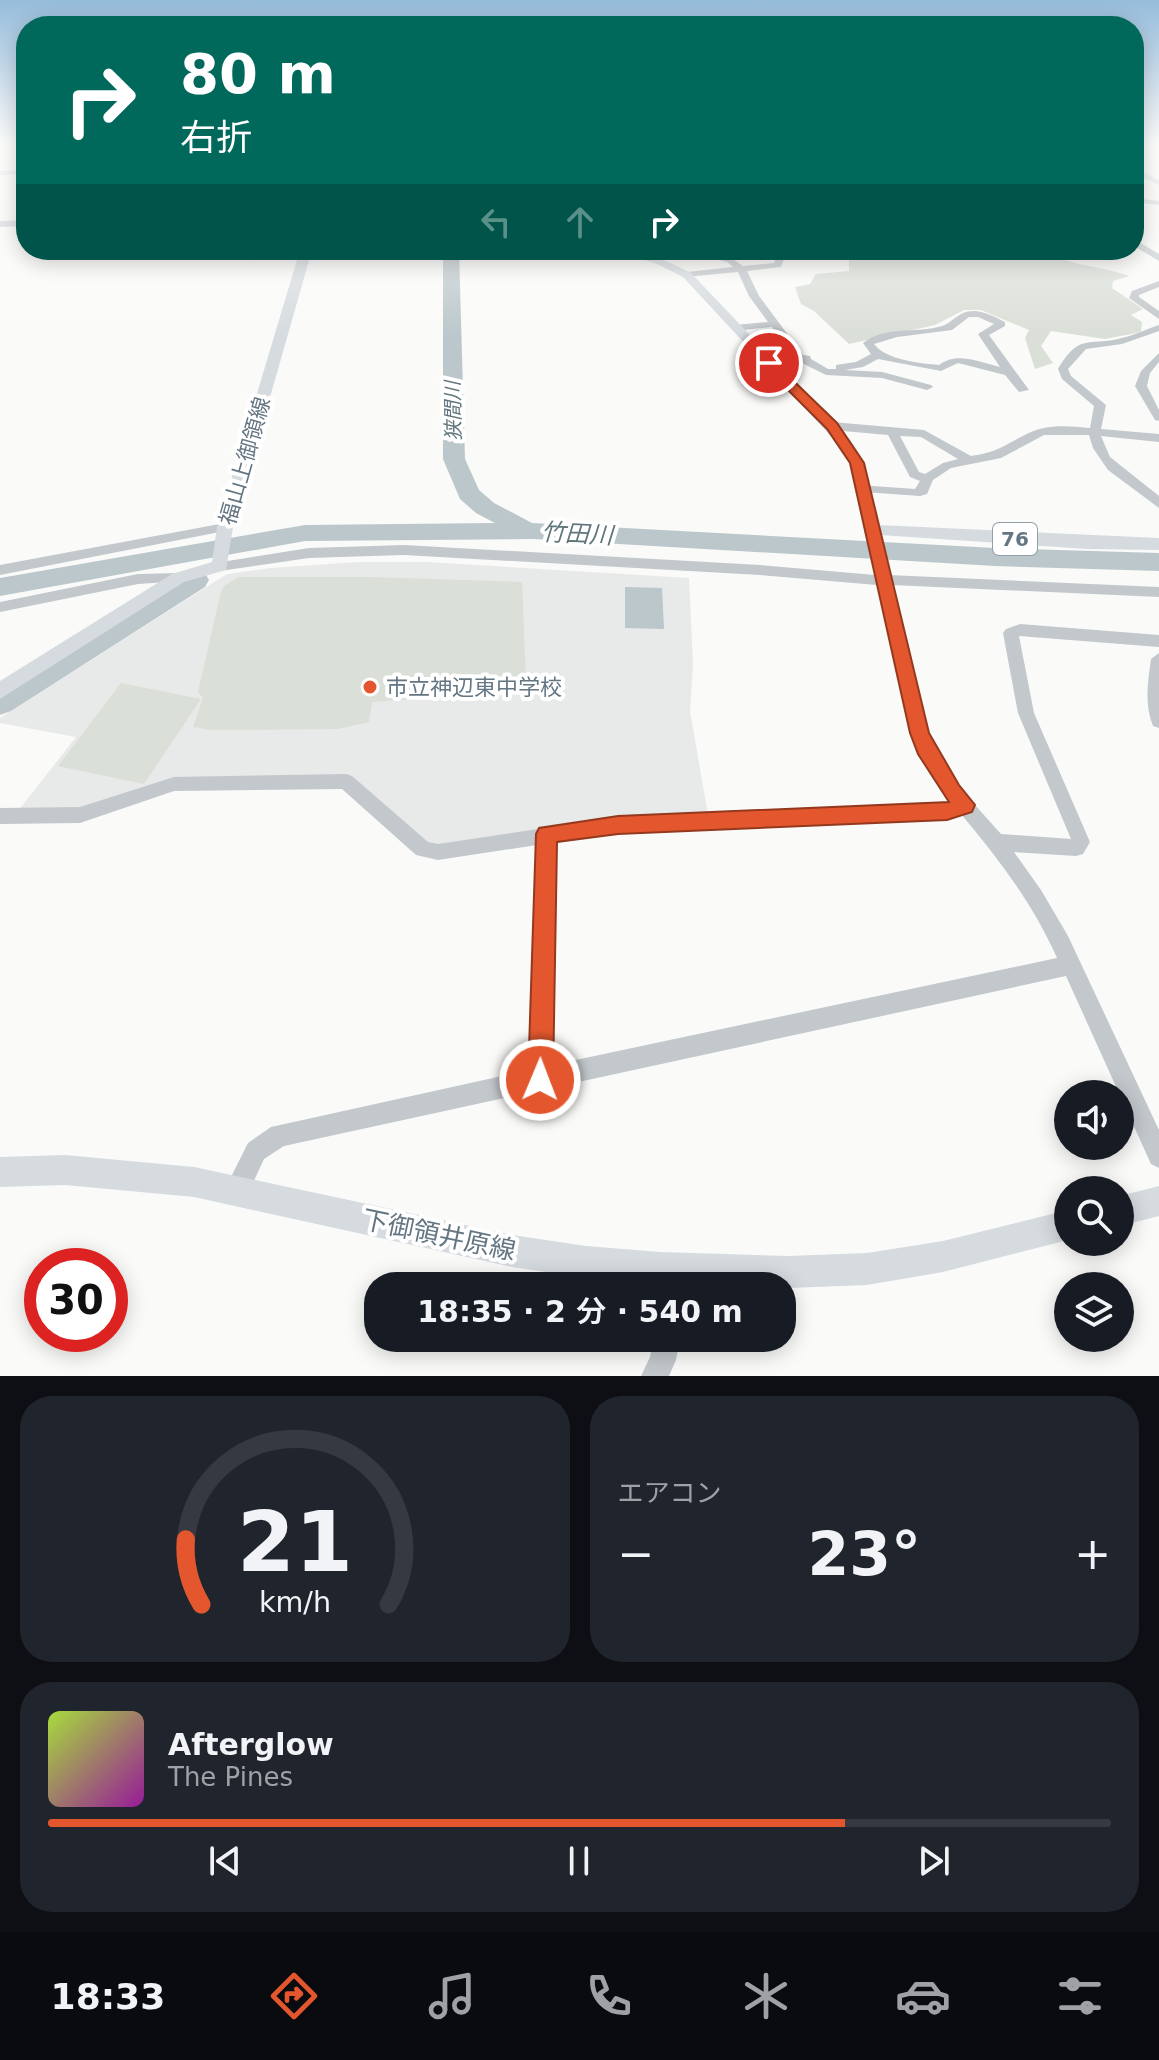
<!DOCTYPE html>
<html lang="ja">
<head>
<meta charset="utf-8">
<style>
	:root { --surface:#171b24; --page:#20242c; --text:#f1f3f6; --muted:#9ea1a6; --line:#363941; --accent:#e4572e }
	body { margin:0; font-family:"DejaVu Sans","Noto Sans JP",sans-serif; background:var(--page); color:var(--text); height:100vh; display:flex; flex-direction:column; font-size:30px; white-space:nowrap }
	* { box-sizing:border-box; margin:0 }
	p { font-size:26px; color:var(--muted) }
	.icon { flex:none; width:44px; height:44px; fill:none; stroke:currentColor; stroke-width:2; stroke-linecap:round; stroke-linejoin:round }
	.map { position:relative; height:1376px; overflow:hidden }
	.side { display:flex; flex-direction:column; gap:20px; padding:20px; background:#0d0f14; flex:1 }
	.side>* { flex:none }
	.guide { position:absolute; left:16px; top:16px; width:1128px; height:244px; border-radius:32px; box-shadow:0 4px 20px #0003; background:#00695c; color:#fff; overflow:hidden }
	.tools { position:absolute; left:1054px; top:1080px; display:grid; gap:16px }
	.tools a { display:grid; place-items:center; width:80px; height:80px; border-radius:50%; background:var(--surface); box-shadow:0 4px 20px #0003; font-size:40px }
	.speed { position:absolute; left:24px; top:1248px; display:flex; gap:16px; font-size:40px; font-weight:700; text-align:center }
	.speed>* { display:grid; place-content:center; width:104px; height:104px; border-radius:50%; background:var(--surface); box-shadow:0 4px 20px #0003; line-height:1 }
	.speed .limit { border:12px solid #d22; background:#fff; color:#111 }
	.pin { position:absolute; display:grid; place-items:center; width:68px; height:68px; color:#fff; margin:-34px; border:4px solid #fff; border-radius:50%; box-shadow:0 2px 8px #0007 }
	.me { position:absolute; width:88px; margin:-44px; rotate:1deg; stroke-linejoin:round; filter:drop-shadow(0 0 6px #0008) }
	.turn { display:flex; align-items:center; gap:28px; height:168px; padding:0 32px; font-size:36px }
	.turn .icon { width:104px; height:104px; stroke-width:2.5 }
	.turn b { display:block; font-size:56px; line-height:68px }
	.lanes { display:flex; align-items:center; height:76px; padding:0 32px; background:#0003; justify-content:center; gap:40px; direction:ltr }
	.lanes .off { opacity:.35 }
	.big { font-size:60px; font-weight:600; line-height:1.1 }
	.side .tile { flex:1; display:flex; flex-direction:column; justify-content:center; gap:12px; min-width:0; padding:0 28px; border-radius:32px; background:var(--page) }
	.side .dial { align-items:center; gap:0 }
	.dial svg { height:208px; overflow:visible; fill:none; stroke:var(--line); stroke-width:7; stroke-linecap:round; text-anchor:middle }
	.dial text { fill:var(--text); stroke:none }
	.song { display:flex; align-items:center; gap:24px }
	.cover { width:96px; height:96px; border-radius:12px; background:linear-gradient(135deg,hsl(80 70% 55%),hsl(300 70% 35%)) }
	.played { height:8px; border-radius:4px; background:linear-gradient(90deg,var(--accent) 75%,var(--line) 75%) }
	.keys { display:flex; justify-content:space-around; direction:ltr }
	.heat { display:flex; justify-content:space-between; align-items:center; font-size:44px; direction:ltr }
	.side .tiles { flex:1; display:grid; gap:20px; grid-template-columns:1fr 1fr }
	.tile:last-child { grid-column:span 2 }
	.trip { position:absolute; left:364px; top:1272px; width:432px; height:80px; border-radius:32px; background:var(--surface); box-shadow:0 4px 20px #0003; font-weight:600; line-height:80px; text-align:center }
	.tabs { display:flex; height:128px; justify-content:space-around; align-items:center; background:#090b0e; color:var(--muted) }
	.tabs .icon { width:56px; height:56px }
	.tabs .current { color:var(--accent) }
	.tabs b { font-size:36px; color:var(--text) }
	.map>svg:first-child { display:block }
	.built { fill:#e8e9e9 }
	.green { fill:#dadfd7 }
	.water { fill:#bbc7cb }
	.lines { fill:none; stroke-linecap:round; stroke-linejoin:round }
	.river { fill:#bbc7cb; fill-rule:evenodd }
	.minor { fill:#c3c8cc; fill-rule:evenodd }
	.major { fill:#d6dbdf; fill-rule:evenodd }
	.route { fill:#e4572e; stroke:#94391e; stroke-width:2 }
	.poi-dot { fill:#e4572e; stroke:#fff; stroke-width:3 }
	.labels { text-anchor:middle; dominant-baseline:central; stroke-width:8; stroke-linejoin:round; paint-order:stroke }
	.far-water-label { font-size:20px; font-style:italic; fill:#60757c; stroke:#fff }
	.shield { fill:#fff; stroke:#939fa8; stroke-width:2 }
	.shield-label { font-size:20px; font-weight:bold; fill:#657683 }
	.street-label { font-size:22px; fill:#657683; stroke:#fff }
	.poi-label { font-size:22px; fill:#657683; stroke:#fff; text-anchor:start }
	.water-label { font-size:24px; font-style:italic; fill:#60757c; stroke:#fff }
	.near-street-label { font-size:26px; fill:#657683; stroke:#fff }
</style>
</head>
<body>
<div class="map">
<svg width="1159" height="1376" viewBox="0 0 1159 1376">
	<rect width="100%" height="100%" fill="#fafaf8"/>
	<path class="built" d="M358,562H428L689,578L693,664L690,711L708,815L444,847L425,845L347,776L165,780L81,809L18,811L76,737L0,723V718L227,574L271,568Z"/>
	<path class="green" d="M849,250H1011L1044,256L1047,251C1071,267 1102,266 1129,276L1113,281L1112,288L1143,309L1131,315L1142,322L1141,332L1105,339L1051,331L1041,346L1053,363L1035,369L1025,338L1029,330L981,310H964L935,325L849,344L814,311L801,304L795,287L810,284L816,274L849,271Z
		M239,577H368L522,582L526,682L515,692L372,702L369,722L338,729L211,730L193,727L203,698L198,692L220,596L223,587Z
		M121,683L201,699L144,784L58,766Z"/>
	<path class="water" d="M625,587L662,588L664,629L625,628Z"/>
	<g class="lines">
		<path class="river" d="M443,250H459L465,459L479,490L494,503L532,523L995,548L1159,553V571L995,566L534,539L305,541L0,596V578L305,525L495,523L476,513L460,499L443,459Z
			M196,571L205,573L209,580L205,587L11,711L0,715V688L187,573Z"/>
		<path class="minor" d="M1134,168L1159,180V185L1134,173Z
			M26,170V174L0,175V171Z
			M1134,198L1159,201V205L1134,202Z
			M26,220V226L0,227V221Z
			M1134,239L1159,254V261L1134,246Z
			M684,250C704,250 727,253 743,266L774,263L779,250H787L781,267L747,271L759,296L803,355L810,356L811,359L828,369H836V365L856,362L871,354L863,343C886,325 916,334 942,326C954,322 959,310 975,311C986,312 995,317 1005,322V326L989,335L1029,390L1019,392L1005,375L958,363L941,371L878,359L863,367L845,370L882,372L931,385L933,387L927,390L882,378L826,375L800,362L765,365V361L793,357L772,327L735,331L730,328L735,325L768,322L749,296L738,272L684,277V273L687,272L733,267L727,262ZM969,317H978L994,324L978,334L1000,367C980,362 957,351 939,365C919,363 886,360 874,344L897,337L952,330Z
			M1159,281V287L1139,295V297L1159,311V319L1129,298L1132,291Z
			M1159,325V331L1122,344L1086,349L1068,369L1071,376L1106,405L1101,429L1159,434V442L1101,436L1110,457L1159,496V508L1108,470L1093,448L1089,435H1044L1001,458L951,468L933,480L927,494L920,496L864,492L858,488L859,485L915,489L920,481L910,477L888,435L832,430L826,426L832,422L924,430L971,456C1000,452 1007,443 1031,432C1049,424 1071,426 1090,428L1094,406L1062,379L1058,369C1080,332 1088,347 1122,338C1135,335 1147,329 1159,325ZM900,436L921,437L958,459L943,463L925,474L919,472Z
			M1159,353V362L1150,373L1147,386L1159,410V421L1155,420L1135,386L1141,371Z
			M225,523L230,524V530L0,575V565Z
			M871,526L878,530L889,575L1159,587V597L892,585L933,747L958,786L1001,834L1071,839L1018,713L1003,633L1006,629L1020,624L1159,635V647L1019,636L1034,713L1090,842L1083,854L1076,856L1014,852L1041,890L1068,936L1159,1130V1168L1151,1164L1066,976L284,1146L264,1159L245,1200L236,1203L227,1200L224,1191L248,1143L271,1127L529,1070L537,845L438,860L416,855L342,789L174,791L80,823L0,824V808L80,807L174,777L346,774L352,776L428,842L438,844L618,817L950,802L917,749L877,585L760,575L404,555L309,558L220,571L213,566L215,563L309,548L404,545L760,565L875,575L864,530ZM961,814C998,858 1034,905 1057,958L552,1065L556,843L618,833L947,819Z
			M178,573L185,578L183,581L138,584L0,612V602L138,574Z
			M1159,653V728L1153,726C1144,704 1148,681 1151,659Z
			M654,1338H680L676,1360L669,1376H641L650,1357Z"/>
		<path class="major" d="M300,250H312L233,527L226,570L184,582L0,699V681L172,574L212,562L217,527Z
			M614,250C643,250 666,260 691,273L851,441L865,463L878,525L1159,538V550L1088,549L865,534L849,463L840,446L683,277L657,264Z
			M65,1155L194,1167L512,1235L586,1246L660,1252L789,1256L867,1253L943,1241L1068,1210V1240L943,1272L867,1285L789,1288L660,1284L586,1278L512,1267L194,1197L65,1185L0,1187V1157Z
			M1159,1186V1216L1120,1226V1196Z"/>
	</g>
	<linearGradient id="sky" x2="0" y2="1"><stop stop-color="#96bcdc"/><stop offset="0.43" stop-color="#fdfdfc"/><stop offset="1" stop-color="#fdfdfc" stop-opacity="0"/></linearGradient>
	<rect width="1159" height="337" fill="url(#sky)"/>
	<path class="route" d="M764,361H773L837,423L864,463L929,733L959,785L975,805L972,812L947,820L618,834L557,842L553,1080L549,1089L540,1093L531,1089L528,1080L536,834L539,828L618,816L949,802L918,754L910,733L850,463L827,429L764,366Z"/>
	<circle class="poi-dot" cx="370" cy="687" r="8"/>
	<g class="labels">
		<g class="far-water-label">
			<text transform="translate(453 411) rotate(-91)">狭間川</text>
		</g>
		<rect class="shield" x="993" y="523" width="44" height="32" rx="6"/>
		<g class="shield-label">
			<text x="1015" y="539">76</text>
		</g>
		<g class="street-label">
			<text transform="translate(245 461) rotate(-74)">福山上御領線</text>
		</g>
		<g class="poi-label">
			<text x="386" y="687">市立神辺東中学校</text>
		</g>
		<g class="water-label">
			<text transform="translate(577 534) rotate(3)">竹田川</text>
		</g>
		<g class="near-street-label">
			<text transform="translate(439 1235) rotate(12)">下御領井原線</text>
		</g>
	</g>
</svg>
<div class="tools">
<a><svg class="icon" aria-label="sound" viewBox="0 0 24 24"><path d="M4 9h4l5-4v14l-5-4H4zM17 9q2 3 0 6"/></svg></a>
<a><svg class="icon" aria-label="search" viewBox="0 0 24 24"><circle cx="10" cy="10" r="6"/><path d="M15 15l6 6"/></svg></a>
<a><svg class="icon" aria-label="layers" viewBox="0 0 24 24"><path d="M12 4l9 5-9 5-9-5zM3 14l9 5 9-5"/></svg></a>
</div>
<div class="speed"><div class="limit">30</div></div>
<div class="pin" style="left:769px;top:363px;background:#d93025"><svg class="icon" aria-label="arrive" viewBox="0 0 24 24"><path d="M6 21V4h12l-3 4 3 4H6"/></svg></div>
<svg class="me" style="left:540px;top:1080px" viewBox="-20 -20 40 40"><circle r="17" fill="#e4572e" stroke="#fff" stroke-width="3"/><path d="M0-11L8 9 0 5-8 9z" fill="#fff"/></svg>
<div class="trip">18:35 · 2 分 · 540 m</div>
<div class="guide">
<div class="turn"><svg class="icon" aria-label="right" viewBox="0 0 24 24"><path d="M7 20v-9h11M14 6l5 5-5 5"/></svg><div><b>80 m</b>右折</div></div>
<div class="lanes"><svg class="icon off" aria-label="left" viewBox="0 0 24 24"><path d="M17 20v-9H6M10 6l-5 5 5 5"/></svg><svg class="icon off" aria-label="ahead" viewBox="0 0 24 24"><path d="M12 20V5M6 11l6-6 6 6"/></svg><svg class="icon" aria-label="right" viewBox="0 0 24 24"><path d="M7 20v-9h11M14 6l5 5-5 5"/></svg></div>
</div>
</div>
<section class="side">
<div class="tiles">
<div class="tile dial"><svg viewBox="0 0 100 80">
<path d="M14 69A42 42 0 1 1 86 69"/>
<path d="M14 69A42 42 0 0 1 8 44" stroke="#e4572e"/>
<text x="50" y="56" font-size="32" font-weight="700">21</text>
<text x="50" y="72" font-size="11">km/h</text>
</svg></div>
<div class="tile"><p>エアコン</p>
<div class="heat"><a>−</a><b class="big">23°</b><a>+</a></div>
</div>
<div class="tile">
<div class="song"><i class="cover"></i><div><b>Afterglow</b><p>The Pines</p></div></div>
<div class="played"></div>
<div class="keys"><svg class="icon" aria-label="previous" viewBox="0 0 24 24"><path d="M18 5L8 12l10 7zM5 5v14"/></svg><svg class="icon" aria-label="pause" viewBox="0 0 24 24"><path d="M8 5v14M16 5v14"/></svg><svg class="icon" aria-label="next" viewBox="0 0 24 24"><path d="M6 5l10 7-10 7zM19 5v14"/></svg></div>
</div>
</div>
</section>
<nav class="tabs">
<b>18:33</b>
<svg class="icon current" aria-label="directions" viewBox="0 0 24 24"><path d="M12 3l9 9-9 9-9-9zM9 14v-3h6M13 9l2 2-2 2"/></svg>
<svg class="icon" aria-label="music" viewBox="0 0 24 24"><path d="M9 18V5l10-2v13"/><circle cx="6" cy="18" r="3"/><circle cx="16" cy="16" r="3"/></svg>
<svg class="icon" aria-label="phone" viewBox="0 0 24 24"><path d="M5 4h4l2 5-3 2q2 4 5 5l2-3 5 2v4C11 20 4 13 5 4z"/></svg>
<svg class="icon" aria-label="climate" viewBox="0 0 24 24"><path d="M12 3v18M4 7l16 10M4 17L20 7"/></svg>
<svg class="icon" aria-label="car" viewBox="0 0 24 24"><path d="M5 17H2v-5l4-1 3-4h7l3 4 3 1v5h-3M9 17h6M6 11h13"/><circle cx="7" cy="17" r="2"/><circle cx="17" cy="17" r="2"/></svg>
<svg class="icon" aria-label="filters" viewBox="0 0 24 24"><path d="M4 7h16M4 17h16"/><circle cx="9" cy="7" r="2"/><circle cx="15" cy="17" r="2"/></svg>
</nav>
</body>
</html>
